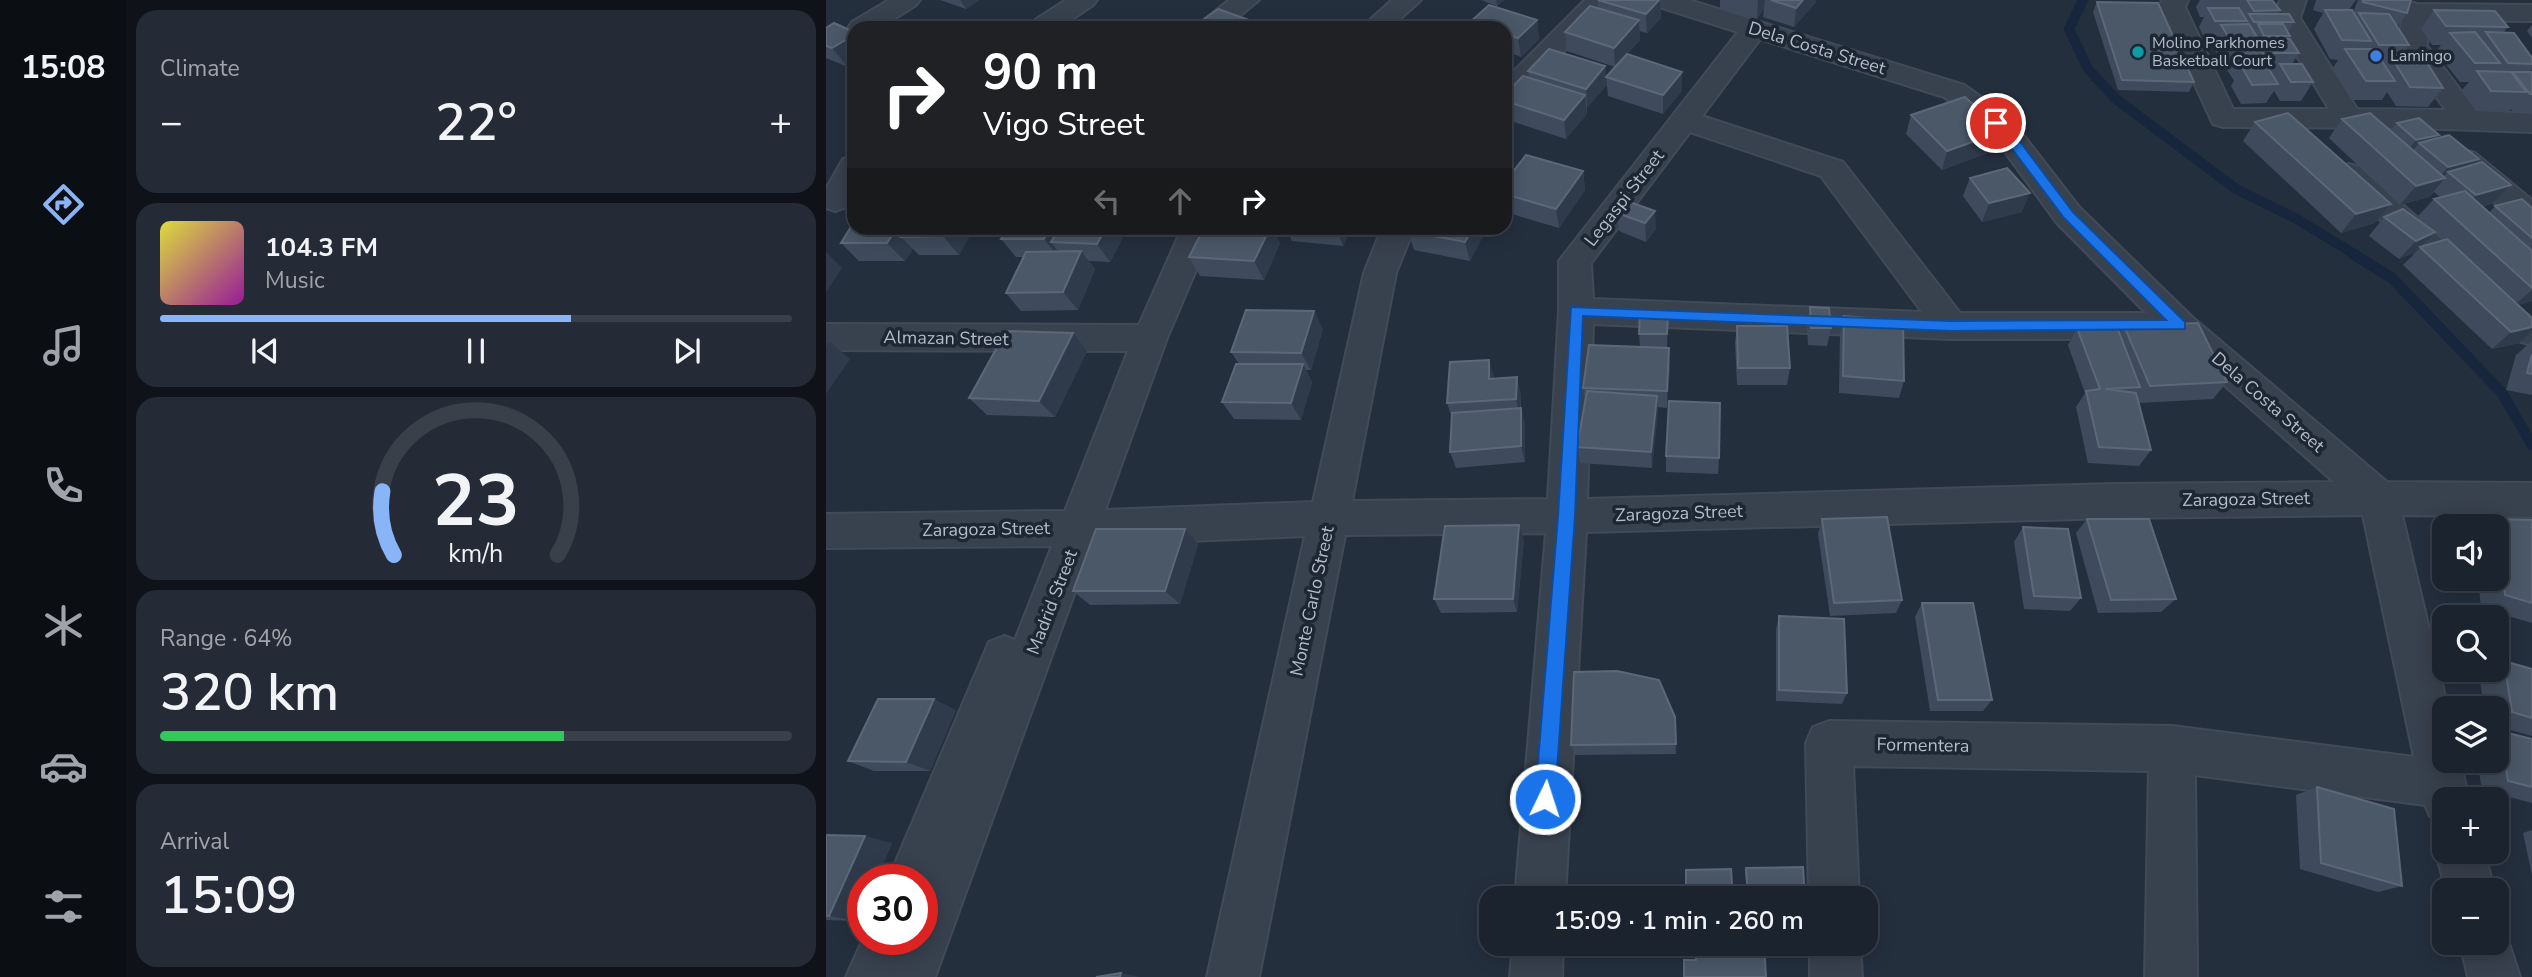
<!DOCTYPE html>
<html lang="en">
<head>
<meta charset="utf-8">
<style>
	:root { --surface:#1b232e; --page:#242b36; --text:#f1f3f6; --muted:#a0a4aa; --line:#39404a; --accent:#8ab4f8 }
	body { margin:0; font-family:"Nunito Sans",sans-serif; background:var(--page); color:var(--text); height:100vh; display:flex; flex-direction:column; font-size:26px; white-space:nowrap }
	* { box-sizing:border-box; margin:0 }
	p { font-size:23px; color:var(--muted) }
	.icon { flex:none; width:38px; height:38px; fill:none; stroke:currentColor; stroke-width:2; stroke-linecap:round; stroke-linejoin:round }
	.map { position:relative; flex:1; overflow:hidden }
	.drawer { display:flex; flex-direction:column; gap:10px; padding:10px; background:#0f1319; width:700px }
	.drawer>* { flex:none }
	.top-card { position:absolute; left:21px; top:21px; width:665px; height:214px; border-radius:21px; box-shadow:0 4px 18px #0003,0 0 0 2px var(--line); background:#202124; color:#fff; overflow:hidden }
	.tools { position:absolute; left:1606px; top:514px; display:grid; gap:14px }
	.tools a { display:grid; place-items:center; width:77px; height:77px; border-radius:14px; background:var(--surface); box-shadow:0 4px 18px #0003,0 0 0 2px var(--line); font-size:35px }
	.speed { position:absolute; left:21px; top:864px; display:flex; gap:14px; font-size:35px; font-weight:700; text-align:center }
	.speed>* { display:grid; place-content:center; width:91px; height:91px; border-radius:50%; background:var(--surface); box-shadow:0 4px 18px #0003,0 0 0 2px var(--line); line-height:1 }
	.speed .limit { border:10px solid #d22; background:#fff; color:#111 }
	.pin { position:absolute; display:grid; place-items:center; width:60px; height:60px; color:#fff; margin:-30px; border:4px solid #fff; border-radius:50%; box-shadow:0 2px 7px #0007 }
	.me { position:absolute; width:77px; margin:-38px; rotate:4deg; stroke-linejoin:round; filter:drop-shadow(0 0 5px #0008) }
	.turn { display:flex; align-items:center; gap:24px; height:147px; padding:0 21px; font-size:32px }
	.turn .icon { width:91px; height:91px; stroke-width:2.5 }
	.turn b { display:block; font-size:49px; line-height:60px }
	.lanes { display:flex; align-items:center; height:66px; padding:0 21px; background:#0003; justify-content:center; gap:35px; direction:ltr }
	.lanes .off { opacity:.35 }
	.big { font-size:52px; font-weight:600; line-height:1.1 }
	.drawer .tile { flex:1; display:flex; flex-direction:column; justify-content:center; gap:10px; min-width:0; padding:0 24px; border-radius:21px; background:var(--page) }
	.drawer .dial { align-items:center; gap:0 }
	.dial svg { height:182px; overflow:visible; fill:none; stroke:var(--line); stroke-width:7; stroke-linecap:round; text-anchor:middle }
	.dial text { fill:var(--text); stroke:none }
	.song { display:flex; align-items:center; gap:21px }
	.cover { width:84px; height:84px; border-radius:10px; background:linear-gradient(135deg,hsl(60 70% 55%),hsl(300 70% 35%)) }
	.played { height:7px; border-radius:4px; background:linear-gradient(90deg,var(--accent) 65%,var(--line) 65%) }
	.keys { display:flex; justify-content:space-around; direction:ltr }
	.heat { display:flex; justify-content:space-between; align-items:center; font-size:38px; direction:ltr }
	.charge { height:10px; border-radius:5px; background:linear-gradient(90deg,#34c759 64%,var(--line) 0) }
	.trip { position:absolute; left:653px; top:886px; width:399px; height:70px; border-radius:21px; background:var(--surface); box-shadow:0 4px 18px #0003,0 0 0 2px var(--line); font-weight:600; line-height:70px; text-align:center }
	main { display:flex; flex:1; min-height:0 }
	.menu { display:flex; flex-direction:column; width:126px; justify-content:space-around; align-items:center; background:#0b0e12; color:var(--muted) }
	.menu .icon { width:49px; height:49px }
	.menu .on { color:var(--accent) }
	.menu b { font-size:32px; color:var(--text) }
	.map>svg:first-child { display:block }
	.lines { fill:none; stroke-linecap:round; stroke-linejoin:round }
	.stream-far1 { stroke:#17263c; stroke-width:10 }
	.stream { stroke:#17263c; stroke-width:11 }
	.minor-casing { stroke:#414a57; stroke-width:4 }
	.minor { fill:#38414e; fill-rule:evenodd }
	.wall { fill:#3f4b5c; fill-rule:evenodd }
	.shaded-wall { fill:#2f3b4b }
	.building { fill:#4b5868; stroke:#5c6777; stroke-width:2 }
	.route { fill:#1a73e8; stroke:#114b97; stroke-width:2 }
	.culture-dot { fill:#0f9aa8; stroke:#1d2633; stroke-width:2.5 }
	.shop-dot { fill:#3f7fe0; stroke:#1d2633; stroke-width:2.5 }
	.labels { text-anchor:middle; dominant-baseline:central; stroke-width:7; stroke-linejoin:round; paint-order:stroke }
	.far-poi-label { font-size:16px; fill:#b4bcc9; stroke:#1d2633; text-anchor:start }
	.street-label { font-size:18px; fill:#b4bcc9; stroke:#1d2633 }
</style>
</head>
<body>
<main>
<nav class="menu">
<b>15:08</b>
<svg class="icon on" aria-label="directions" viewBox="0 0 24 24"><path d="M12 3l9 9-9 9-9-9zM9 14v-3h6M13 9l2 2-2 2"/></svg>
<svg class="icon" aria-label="music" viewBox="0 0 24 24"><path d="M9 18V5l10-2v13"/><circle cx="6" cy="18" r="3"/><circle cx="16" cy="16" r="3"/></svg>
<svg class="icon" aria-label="phone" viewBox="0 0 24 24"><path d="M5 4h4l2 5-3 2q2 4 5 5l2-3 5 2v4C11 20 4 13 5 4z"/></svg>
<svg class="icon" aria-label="climate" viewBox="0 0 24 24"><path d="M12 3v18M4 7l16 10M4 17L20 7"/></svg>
<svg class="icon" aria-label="car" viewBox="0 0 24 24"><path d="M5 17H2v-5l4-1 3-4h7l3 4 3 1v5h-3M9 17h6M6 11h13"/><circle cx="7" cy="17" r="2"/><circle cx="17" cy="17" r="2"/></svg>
<svg class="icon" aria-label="filters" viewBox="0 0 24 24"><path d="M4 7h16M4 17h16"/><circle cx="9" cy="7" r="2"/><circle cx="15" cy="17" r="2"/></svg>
</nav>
<section class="drawer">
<div class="tile"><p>Climate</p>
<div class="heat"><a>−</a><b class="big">22°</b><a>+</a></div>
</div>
<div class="tile">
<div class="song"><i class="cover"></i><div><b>104.3 FM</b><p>Music</p></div></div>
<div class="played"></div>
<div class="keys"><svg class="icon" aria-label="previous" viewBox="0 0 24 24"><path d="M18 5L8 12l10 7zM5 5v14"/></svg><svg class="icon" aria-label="pause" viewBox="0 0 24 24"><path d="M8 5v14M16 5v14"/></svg><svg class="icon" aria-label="next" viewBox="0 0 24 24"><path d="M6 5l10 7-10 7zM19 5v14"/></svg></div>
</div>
<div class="tile dial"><svg viewBox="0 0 100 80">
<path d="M14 69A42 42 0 1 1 86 69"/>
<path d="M14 69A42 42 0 0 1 9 41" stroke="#8ab4f8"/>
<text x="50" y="56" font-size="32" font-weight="700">23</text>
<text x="50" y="72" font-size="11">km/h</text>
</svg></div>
<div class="tile"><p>Range · 64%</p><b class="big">320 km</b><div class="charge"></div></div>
<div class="tile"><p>Arrival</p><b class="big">15:09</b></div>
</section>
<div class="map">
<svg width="1706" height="977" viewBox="0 0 1706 977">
	<rect width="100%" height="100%" fill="#242f3e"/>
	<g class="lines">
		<path class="stream-far1" d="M1257,0L1243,29L1262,69L1290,99L1410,189L1469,218L1530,255"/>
		<path class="stream" d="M1527,254L1566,278L1676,393L1706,445"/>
		<defs>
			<path id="minor" d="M63,0H94L90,5L54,28H28V34H26L22,28L26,22Z
				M240,0H271L267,5L233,28H202L206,22Z
				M403,0H433L399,28H369Z
				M566,0H595L564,28H535Z
				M759,0H787L689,102L679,105V80Z
				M823,0H863L1138,85L1168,106L1191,127L1253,207L1366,317L1561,482L1706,483V517L1576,515L1622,709H1619V761H1634L1643,800H1619V823L1604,816L1599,805L1369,775L1371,977H1319L1323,771L1027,766L1033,898H983L980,743L987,727L1003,721L1346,726L1588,757L1537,515L1288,518L760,532L739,898H689L720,533L519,535L433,977H381L479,536L266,545L109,977H20L37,939L96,940V880H62L163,642L178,636L189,640L226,546L0,548V514L239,511L302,351L0,350V324L313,325L356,228H388L341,338L279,510L487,502L538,273L556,228H588L570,273L526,501L722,499L733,311V261L912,32L827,5ZM934,39L1118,97L1148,118L1171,141L1231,223L1320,313H1134L1017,162L876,116ZM864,132L995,176L1096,312L767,299L765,263ZM767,324L1125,339H1346L1508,482L1288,484L761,499Z
				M1336,0H1362L1359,7L1407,109H1503L1448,18L1454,0H1480L1474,18L1531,109L1620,110L1573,47L1576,16L1541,5L1537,0H1577L1591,4L1706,5V21L1602,20L1601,46L1650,111L1706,114V132L1590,128L1397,127L1387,124L1333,7Z
				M1638,150L1649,153L1706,200V228L1695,225L1627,167L1623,160L1627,153Z
				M28,156V194L20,207L9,211L0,208V189L17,159Z
				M1523,164L1534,167L1706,319V345L1682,338L1512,181L1508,174L1512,167Z
				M1619,834V852H1658L1669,891H1620L1610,852Z
				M1671,923L1677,925L1694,977H1642L1634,943H1671Z
				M687,943H737L736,977H684Z
				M984,943H1034L1036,977H984Z"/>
		</defs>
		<use href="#minor" class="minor-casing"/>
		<use href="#minor" class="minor"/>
	</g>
	<path class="wall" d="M114,0H153L140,9Z
		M655,0H678L671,6Z
		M772,0H834L835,18L821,33L813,31L814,40L789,67L741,51L739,32L772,8Z
		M894,0H990V2L968,27L937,17L938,9L931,19L894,9Z
		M1374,0H1446L1454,10L1452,14L1468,22L1462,32L1464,36L1463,39L1473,53L1466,64L1487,82L1475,101H1454L1448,91L1440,103L1415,104L1405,86L1408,81L1398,65L1401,60H1395L1385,44L1387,40H1379L1373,27L1378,17H1374L1370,7Z
		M1490,0H1530L1523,10L1527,12L1532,0H1585L1581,13L1571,27L1583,45L1576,55L1617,88L1602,107L1570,106L1561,92L1556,100H1527L1507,68L1512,60L1504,59L1488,29L1497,13L1487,10Z
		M1271,2L1368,82L1363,92L1292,90L1267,12Z
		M1608,10L1682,27L1677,33L1706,58V69L1704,72H1706V113H1687L1685,109L1683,111L1649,110L1636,90L1643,82H1634L1610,52L1615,45H1606L1595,29Z
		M711,20L713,39L695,57L687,54V57L679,65V28H627L644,24V22Z
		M1706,25V38L1701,31Z
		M0,28L28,32V63L22,67L0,58Z
		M779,66L781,85L761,107V114L740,139L679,119V95L703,78L702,71Z
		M856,72V91L837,114L782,96L780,77Z
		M1085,115L1177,131L1170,150L1116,170L1080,134Z
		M1516,119L1565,131L1571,123L1613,135L1610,138L1653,159L1648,164L1685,185L1667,203L1656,207L1663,213L1669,206L1706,208V301L1692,305L1706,318V331L1693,343L1666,349L1577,265L1590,252L1573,259L1543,236L1558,217L1603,228L1591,217L1608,199L1614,197L1608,192L1603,197L1574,205L1503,138ZM1608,233L1616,240L1596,246Z
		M1429,122L1565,204L1549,223L1515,233L1417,141Z
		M757,171L759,190L733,228L679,212V194Z
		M1144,178L1196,212L1156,222L1137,196Z
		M801,201L830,229L820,242L793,231L791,213Z
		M28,228H148L133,255H93L87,249L79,261H33L15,243Z
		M302,228L284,262L263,261L269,269L252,310L195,311L180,293L197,257H190L175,239Z
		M460,228H526L517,246L466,241Z
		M660,230L644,261L588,250L582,231Z
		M454,243L438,280L374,276L363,257Z
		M984,307L1005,328L1001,346L982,345L981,324Z
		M842,311L841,348L844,365L841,408L832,407L826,468L754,463L751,447L759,400L757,388L814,347L813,334Z
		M1018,316L1078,381L1073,398L1013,393L1014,334Z
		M911,326L964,368L961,385H911L909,343Z
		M1298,326L1401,382L1387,399L1312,403L1325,450L1313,466L1262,463L1250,407L1259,393L1242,345L1251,328L1293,334Z
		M497,329L485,370H480L486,382L475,420L408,419L396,402L413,364L405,352Z
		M247,333L261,351L229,417L161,415L143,398Z
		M1706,341V395L1680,390L1690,355Z
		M668,378L695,394V408L699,425V462L630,468L624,452L626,418L621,403Z
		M840,456L893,458L892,474L840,472Z
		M996,519L1076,600L1070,613L1004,616L992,534Z
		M1261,519L1350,599L1335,612L1272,613L1250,533Z
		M1670,519L1706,520V623L1655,608L1652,579H1671V527H1658Z
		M1197,527L1255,598L1244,611L1198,609L1188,542Z
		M359,529L372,544L354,604L264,605L247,591Z
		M698,540L691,612L615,613L608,599Z
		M1096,603L1166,700L1157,711H1104L1089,617Z
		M953,616L1021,693L1016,704L950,701V629Z
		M1678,661L1706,669V736L1671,726V709H1658L1653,673L1660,670H1671V665Z
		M130,710L104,771H48L22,761Z
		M849,717L850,754L749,755L745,745Z
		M1674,731L1706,739V803L1656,790L1651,761H1671V732Z
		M1491,787L1576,886L1552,892L1474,869L1470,795Z
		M1706,830V875L1697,833Z
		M0,835L66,843L32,921L0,920Z
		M920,868L979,898H921L919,871Z"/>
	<path class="shaded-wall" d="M134,0H153L140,9Z
		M670,0H678L671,6Z
		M833,0H834L835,18L821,33L820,14Z
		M932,0H939L938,9L931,19Z
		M977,0H990V2L968,27L970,8Z
		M711,20L713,39L695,57L692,38Z
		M813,20L814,40L789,67L788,48Z
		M426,21L429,28H416Z
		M28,35V63L22,67L6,48Z
		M684,38L687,57L679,65V42Z
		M779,66L781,85L761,108L760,89Z
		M856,72V91L837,114V95Z
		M759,95L761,114L740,139L738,120Z
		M1177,131L1170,150L1116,170L1121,151Z
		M1613,135L1601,150L1593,143L1581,158L1575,159L1590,140Z
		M1653,159L1636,178L1622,172L1616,179L1619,178L1603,197L1574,205L1590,186L1610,181L1622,167Z
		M757,171L759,190L733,228L730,209Z
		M1685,185L1667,203L1633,214L1650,195Z
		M1204,193L1196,212L1156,222L1163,203Z
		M1565,204L1549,223L1515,233L1530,214Z
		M829,211L830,229L820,242L819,223Z
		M71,228H99L75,237L87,249L79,261L61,243Z
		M122,228H148L133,255L117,236Z
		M223,228H246L225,242L234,254L232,257L218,239Z
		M280,228H302L284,262L271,244Z
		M444,228H447L454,243L438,280L428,261Z
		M510,228H526L517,246Z
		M647,228H660V230L644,261L639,242Z
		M1609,232L1590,252L1573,259L1590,241Z
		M255,251L269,269L252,310L237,292Z
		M0,252L16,268L0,292Z
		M1706,290V301L1687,306Z
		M488,311L497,329L485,370L475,353Z
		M1706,327V331L1693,343L1666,349L1685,332Z
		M247,333L261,351L229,417L213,401Z
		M4,342L24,359L0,394V347Z
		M843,348L844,365L841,408V391Z
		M663,360L668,377V395L663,379Z
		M477,364L486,382L475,420L465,403Z
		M691,377L695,394L694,416L690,399Z
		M831,396L832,412L826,468L825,452Z
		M695,408L699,425V462L695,446Z
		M693,525L698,540L691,612L687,599Z
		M359,529L372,544L354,604L339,591Z
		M108,699L130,710L104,771L80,762Z
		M39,836L66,843L49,880H37V910L32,921L3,916Z
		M295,973L314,977H294Z"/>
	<path class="building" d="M772,0H833L820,14Z
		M945,0H977L970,8Z
		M1421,0H1446L1454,10L1428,11Z
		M1537,0H1585L1581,13L1537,2Z
		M1271,2L1332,3L1368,82L1296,80Z
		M663,5L711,20L692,38L679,34V28H661L644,22Z
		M764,6L813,20L788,48L739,32Z
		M1382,8H1413L1421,21H1389Z
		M392,9L426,21L416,28H365Z
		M1499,10H1526L1545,41L1516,40Z
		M1608,10L1669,11L1682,27L1620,26Z
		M1533,13L1563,14L1583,45H1553Z
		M1423,14H1463L1468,22H1428Z
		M635,21L655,28H627Z
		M8,23L28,32V35L6,48L0,46V28Z
		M1423,24L1433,40L1405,41L1395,25Z
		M1432,24H1457L1464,36H1438Z
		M1649,32L1674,63H1649L1624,33Z
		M1660,32L1688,33L1706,58V64L1682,63Z
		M679,36L684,38L679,42Z
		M1440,38L1464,39L1473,53H1448Z
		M1408,45H1432L1442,61L1418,62Z
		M723,49L779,66L760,89L702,71Z
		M1519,49H1548L1569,81H1540Z
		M801,54L856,72L837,95L780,77Z
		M1564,55H1596L1617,88L1584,87Z
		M1454,64H1476L1487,82H1465Z
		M1441,66L1452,84L1426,85L1416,67Z
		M1651,71L1685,72L1700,92L1665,91Z
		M1687,72H1706V94H1704Z
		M697,76L759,95L738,120L679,101V95Z
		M1139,97L1177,131L1121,151L1085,115Z
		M1462,113L1565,204L1530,214L1429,122Z
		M1544,113L1619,178L1590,186L1516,119Z
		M1593,118L1613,135L1590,140L1571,123Z
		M1623,135L1653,159L1622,167L1593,143Z
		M700,155L757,171L730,209L679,194V182Z
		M1656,162L1685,185L1650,195L1622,172Z
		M1181,168L1204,193L1163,203L1144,178Z
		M1639,191L1706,251V288L1608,199Z
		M1696,199L1706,208V238L1669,206Z
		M801,201L829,211L819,223L791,213Z
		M1577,209L1609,232L1590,241L1558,217Z
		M28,222V228H71L61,243H15Z
		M81,228H122L117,236L75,237Z
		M181,228H223L218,239H175Z
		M233,228H280L271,244L225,242Z
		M378,228H444L428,261L363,257Z
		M584,228H647L639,242L582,231Z
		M1621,239L1706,318V327L1685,332L1594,247Z
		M255,251L237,292L180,293L200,252Z
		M984,307L1003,308L1005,328H985Z
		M420,310L488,311L475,353L405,352Z
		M814,311H842L841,334H813Z
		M1018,316L1077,321L1078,381L1017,376Z
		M1372,323L1401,382L1324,386L1298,326Z
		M911,326H961L964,368H912Z
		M1291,327L1314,387L1279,389L1310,393L1325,450L1273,447L1260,391L1274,389L1251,328Z
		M180,331L247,333L213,401L143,398Z
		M763,345L843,348L841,391L757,388Z
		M1706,354V374L1701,373Z
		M663,360V379L691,377L690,399L621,403L624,362Z
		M410,364H477L465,403L396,402Z
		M761,391L831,396L825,452L751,447Z
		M843,401L894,403L893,458L840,456Z
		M695,408V446L624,452L626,413Z
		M1061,517L1076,600L1008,603L996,519Z
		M1261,519H1323L1350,599L1285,600Z
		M1670,519L1706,520V603L1679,595Z
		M693,525L687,599H608L619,526Z
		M1197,527L1242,529L1255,598L1208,596Z
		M270,529H359L339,591H247Z
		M1096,603H1147L1166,700H1112Z
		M953,616L1018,619L1021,693L953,690Z
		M1678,661L1706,669V718L1686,712Z
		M791,671L833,680L849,717L850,744L745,745L748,672Z
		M52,699H108L80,762L22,761Z
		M1674,731L1706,739V787L1682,781Z
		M1491,787L1568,809L1576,886L1495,863Z
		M0,835L39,836L3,916H0Z
		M977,867L979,898H922L920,868Z
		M905,869L907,898H860V870Z
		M892,943H938L940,977H858V960H870V949H892Z
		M295,973L294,977H270Z"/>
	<path class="route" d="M1170,119L1186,131L1247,212L1359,322V329L1125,331L757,316L749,516L729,799L726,806L719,809L712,806L709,799L732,516L745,307L1125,321L1340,320L1238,218L1177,137L1164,123Z"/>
	<circle class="culture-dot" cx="1312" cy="52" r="7"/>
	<circle class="shop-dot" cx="1550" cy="56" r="7"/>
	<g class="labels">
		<g class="far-poi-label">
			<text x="1326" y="43">Molino Parkhomes<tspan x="1326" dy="18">Basketball Court</tspan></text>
			<text x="1564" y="56">Lamingo</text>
		</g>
		<g class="street-label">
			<text transform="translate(991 48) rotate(17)">Dela Costa Street</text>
			<text transform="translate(798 198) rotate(-52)">Legaspi Street</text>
			<text transform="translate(120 338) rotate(1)">Almazan Street</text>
			<text transform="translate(1442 402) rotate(41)">Dela Costa Street</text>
			<text transform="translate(1420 499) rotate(-1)">Zaragoza Street</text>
			<text transform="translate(853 513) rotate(-2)">Zaragoza Street</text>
			<text transform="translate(160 529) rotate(-1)">Zaragoza Street</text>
			<text transform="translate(486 601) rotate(-78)">Monte Carlo Street</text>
			<text transform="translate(226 602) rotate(-69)">Madrid Street</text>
			<text transform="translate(1097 745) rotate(1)">Formentera</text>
		</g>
	</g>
</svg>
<div class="tools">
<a><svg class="icon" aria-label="sound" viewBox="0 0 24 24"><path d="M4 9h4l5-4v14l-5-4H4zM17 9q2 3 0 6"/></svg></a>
<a><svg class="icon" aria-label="search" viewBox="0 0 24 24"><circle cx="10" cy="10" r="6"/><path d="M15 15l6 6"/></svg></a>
<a><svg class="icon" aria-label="layers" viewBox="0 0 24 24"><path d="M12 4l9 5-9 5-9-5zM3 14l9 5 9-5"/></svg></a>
<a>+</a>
<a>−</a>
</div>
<div class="speed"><div class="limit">30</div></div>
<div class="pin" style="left:1170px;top:123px;background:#d93025"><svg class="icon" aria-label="arrive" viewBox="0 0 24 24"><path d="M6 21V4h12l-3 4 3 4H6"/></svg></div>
<svg class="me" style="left:719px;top:799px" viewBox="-20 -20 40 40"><circle r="17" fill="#1a73e8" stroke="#fff" stroke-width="3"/><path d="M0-11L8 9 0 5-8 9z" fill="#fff"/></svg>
<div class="trip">15:09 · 1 min · 260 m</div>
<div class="top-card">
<div class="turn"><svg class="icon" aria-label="right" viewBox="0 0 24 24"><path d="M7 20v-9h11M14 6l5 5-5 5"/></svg><div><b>90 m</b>Vigo Street</div></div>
<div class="lanes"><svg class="icon off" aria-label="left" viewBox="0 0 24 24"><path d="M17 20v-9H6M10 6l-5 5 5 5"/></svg><svg class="icon off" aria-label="ahead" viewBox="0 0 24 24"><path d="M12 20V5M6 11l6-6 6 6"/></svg><svg class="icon" aria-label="right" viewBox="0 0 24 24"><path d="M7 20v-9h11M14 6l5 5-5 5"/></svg></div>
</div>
</div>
</main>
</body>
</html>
